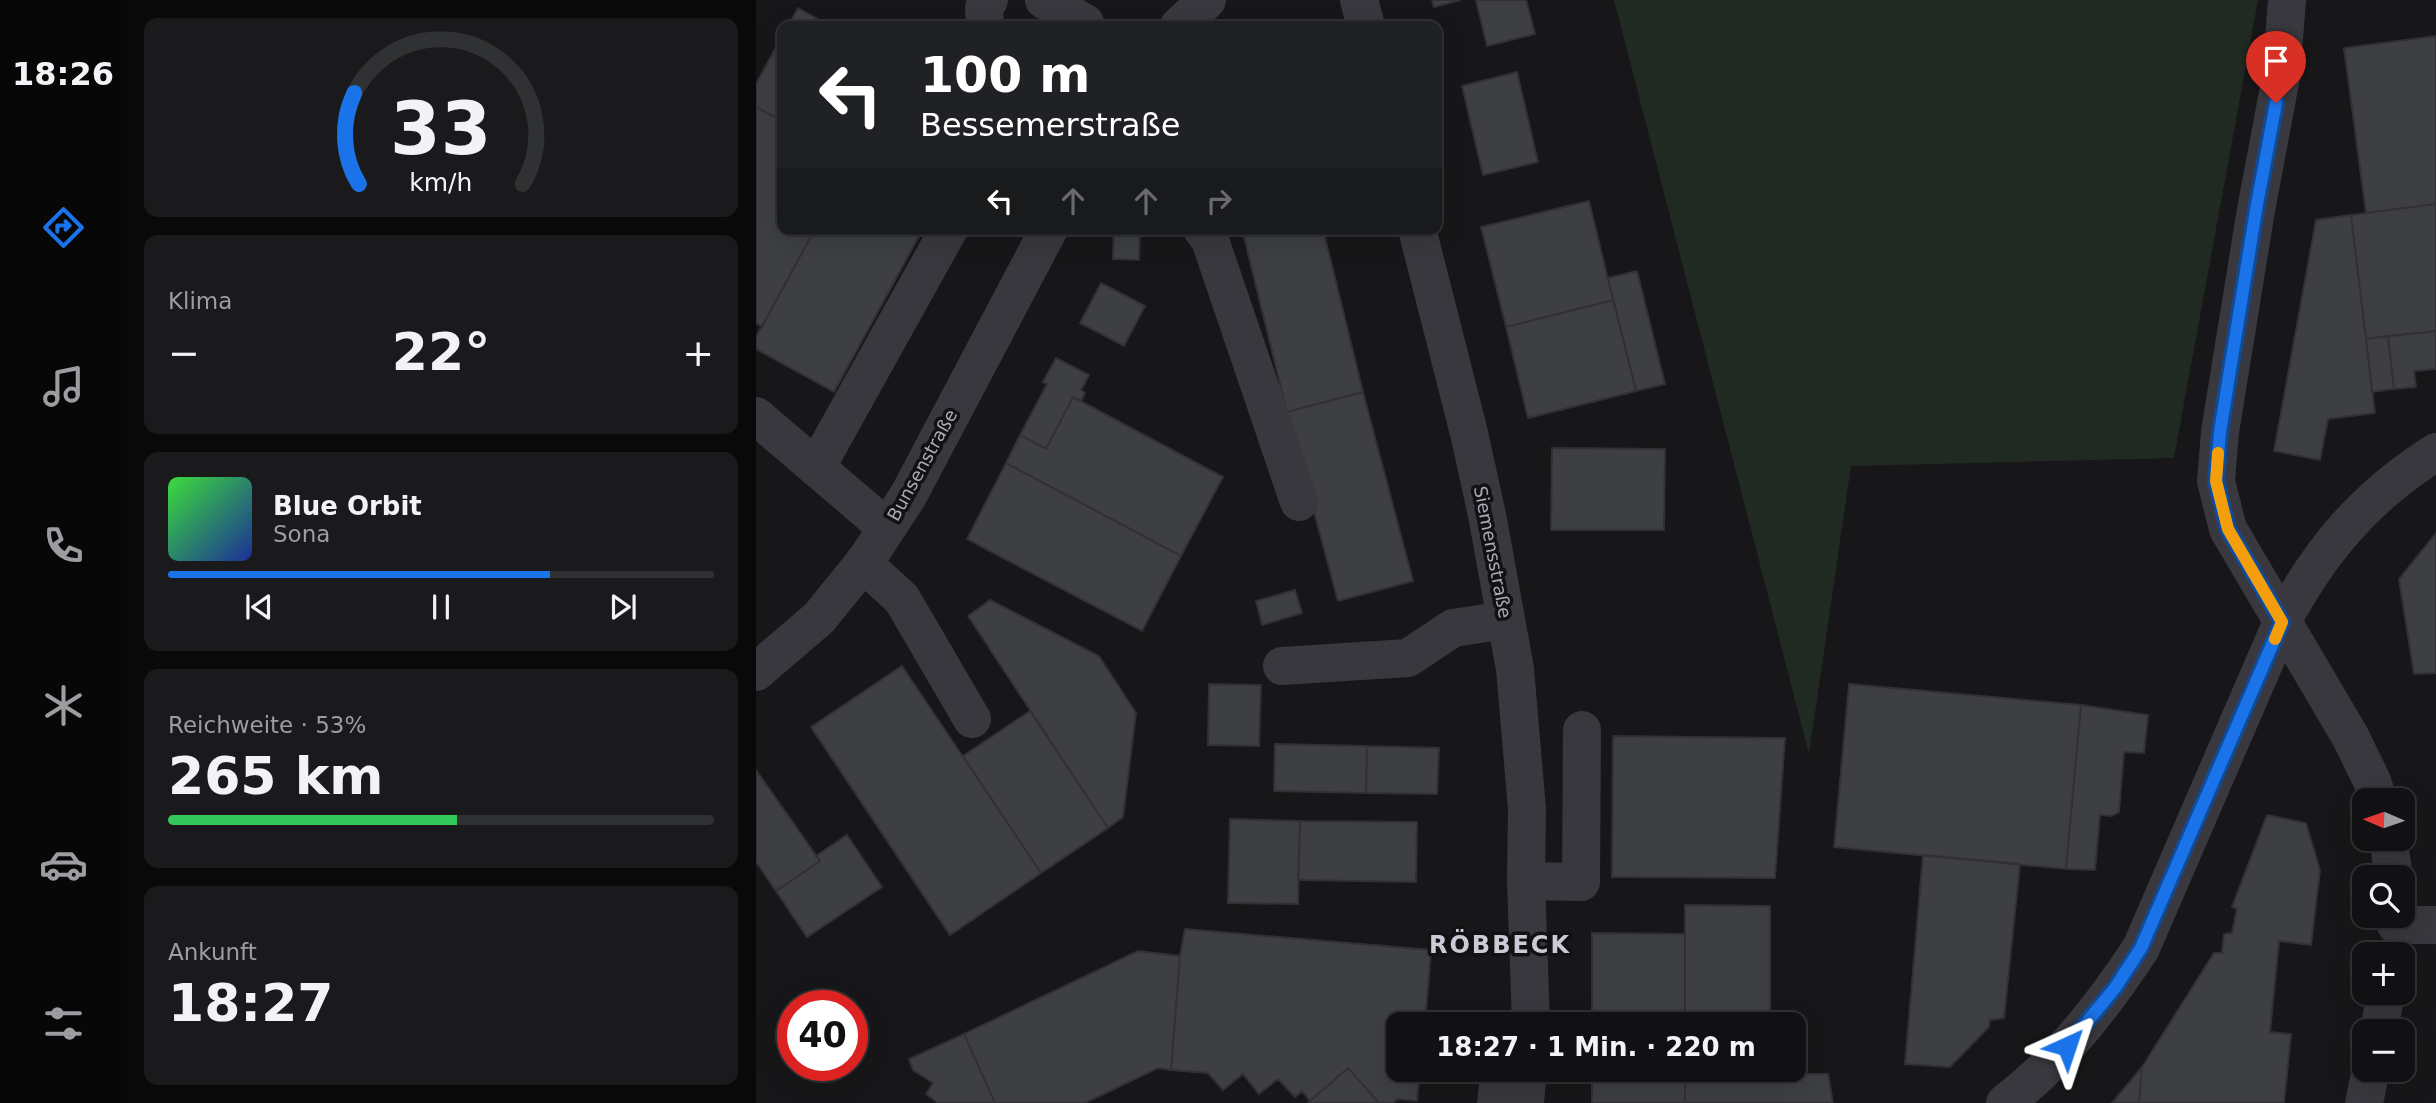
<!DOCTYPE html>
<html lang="de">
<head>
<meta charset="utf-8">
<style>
	:root { --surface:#111113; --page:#1a1a1c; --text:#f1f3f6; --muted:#9c9da0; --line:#303133; --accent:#1a73e8 }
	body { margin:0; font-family:"DejaVu Sans",sans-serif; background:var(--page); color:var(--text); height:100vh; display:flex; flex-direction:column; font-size:26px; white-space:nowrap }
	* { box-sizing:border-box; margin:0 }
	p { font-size:23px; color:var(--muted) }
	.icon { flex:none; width:38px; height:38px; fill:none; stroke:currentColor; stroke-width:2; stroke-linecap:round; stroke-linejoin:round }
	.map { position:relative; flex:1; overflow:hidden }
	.side { display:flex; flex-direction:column; gap:18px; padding:18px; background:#09090a; width:630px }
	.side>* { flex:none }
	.top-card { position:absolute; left:21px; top:21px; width:665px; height:214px; border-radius:14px; box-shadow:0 7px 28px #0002,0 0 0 2px var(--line); background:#202124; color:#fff; overflow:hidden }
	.needle { width:46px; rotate:272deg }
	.tools { position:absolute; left:1596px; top:788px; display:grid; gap:14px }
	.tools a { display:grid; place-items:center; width:63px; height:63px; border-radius:14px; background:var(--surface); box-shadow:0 7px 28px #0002,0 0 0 2px var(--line); font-size:35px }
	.speed { position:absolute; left:21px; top:990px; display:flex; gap:14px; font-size:35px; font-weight:700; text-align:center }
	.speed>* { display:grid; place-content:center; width:91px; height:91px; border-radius:50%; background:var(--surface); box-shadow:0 7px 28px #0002,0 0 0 2px var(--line); line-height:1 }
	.speed .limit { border:10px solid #d22; background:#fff; color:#111 }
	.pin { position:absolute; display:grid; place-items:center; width:60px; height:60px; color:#fff; margin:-72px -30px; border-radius:50% 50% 50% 0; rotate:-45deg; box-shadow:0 0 7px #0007 }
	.pin .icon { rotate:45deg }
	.me { position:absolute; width:77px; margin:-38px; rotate:42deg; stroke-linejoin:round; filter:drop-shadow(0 0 5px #0008) }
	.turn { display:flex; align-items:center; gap:24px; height:147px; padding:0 28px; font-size:32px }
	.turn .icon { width:91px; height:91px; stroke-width:2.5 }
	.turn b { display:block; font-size:49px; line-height:60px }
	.lanes { display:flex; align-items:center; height:66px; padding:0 28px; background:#0003; justify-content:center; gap:35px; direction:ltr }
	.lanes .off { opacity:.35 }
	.big { font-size:52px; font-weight:700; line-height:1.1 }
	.side .widget { flex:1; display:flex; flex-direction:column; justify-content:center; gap:10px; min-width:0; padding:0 24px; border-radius:14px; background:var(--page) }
	.side .dial { align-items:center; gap:0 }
	.dial svg { height:182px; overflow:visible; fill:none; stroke:var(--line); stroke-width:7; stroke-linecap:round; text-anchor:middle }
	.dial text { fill:var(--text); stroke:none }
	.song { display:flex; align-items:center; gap:21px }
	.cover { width:84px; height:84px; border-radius:10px; background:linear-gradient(135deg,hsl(120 70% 55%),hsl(230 70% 35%)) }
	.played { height:7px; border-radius:4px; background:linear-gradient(90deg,var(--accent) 70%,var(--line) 70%) }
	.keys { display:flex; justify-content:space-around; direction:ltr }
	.heat { display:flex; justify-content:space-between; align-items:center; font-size:38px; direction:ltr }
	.charge { height:10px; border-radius:5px; background:linear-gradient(90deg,#34c759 53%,var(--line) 0) }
	.trip { position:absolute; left:630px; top:1012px; width:420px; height:70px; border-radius:14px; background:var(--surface); box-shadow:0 7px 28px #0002,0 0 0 2px var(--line); font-weight:700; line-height:70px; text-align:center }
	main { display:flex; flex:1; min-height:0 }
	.tabs { display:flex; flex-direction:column; width:126px; justify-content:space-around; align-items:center; background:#070708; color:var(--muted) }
	.tabs .icon { width:49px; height:49px }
	.tabs .selected { color:var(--accent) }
	.tabs b { font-size:32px; color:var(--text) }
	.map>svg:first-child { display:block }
	.green { fill:#212923 }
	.building { fill:#3e3f43; stroke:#313135; stroke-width:2 }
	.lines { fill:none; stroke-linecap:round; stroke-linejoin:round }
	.minor { stroke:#38383e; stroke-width:38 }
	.route-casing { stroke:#114b97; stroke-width:18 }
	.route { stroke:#1a73e8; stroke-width:12 }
	.slow { stroke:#f59e0b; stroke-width:12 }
	.labels { text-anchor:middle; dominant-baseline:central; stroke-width:7; stroke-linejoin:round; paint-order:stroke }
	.street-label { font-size:18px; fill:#a9abb8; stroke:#121214 }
	.district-label { font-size:24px; font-weight:bold; letter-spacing:2px; fill:#cacbd5; stroke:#121214 }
</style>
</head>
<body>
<main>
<nav class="tabs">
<b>18:26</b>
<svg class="icon selected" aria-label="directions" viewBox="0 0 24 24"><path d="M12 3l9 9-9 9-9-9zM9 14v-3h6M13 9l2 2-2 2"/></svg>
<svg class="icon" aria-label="music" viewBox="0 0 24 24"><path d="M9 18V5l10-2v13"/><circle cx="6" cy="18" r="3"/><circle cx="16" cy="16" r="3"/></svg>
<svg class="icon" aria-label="phone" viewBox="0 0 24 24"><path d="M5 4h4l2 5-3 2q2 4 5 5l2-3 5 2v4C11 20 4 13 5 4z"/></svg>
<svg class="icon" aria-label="climate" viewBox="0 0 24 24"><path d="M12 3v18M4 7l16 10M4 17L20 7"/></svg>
<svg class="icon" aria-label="car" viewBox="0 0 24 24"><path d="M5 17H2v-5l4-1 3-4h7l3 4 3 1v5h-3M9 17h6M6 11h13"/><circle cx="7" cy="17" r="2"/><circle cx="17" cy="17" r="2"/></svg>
<svg class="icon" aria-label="filters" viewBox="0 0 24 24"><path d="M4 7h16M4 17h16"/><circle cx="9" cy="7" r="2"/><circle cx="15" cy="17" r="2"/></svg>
</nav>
<section class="side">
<div class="widget dial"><svg viewBox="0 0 100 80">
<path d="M14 69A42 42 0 1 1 86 69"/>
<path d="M14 69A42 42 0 0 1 12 29" stroke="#1a73e8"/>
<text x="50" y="56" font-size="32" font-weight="700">33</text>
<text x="50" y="72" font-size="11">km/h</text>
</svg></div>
<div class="widget"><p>Klima</p>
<div class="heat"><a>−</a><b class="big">22°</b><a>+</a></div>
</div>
<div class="widget">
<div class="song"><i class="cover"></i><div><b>Blue Orbit</b><p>Sona</p></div></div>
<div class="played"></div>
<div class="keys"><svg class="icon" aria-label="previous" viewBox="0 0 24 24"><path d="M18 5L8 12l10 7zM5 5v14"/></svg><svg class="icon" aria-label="pause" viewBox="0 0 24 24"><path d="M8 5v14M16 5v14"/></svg><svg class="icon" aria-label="next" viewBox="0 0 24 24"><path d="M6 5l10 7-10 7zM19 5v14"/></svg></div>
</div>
<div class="widget"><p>Reichweite · 53%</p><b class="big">265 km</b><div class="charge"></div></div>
<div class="widget"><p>Ankunft</p><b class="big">18:27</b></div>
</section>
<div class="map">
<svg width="1680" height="1103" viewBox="0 0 1680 1103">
	<rect width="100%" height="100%" fill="#171719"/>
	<path class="green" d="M858,0H1502L1418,458L1095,466L1053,754Z"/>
	<path class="building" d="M676,0H705L678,7Z
		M720,0H770L779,34L731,46Z
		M42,8L74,26H32Z
		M26,36V121L0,107V84Z
		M1680,36V204L1610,213L1588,48Z
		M761,72L782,162L727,175L706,86Z
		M0,107L26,121V229H59L6,327L0,323Z
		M833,201L857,300L750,327L725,227Z
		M1680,204V331L1610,339L1595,215Z
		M1595,215L1619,413L1572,419L1564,460L1518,451L1560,220Z
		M59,229H167L78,392L0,349V337Z
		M358,229H384L383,260L357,259Z
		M486,229H567L607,392L531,412Z
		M881,271L909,384L880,391L852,278Z
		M345,283L389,306L368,346L324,323Z
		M857,300L880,391L772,418L750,327Z
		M1680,331V369L1658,371L1660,387L1638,389L1632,336Z
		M1632,336L1638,389L1616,392L1610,339Z
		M300,358L333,375L325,390L329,393L325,401L317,397L290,449L264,435L291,384L287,382Z
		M607,392L657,581L582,601L531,412Z
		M317,397L467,477L425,556L250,463L264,435L290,449Z
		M796,448L909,449L908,530H795Z
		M250,463L425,556L386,631L211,539Z
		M1680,533V673L1658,674L1643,579Z
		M539,590L546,613L506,625L500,601Z
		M234,600L343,656L380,713L367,817L352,828L212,616Z
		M146,666L285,873L194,935L55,727Z
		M453,684L505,685L503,746L452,745Z
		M1093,684L1325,705L1310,869L1078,847Z
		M1325,705L1392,715L1388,753L1368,752L1363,812L1356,816L1344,815L1339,870L1310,869Z
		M274,711L352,828L285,873L207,756Z
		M857,736L1029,738L1019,878L856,877Z
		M519,744L611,746L610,793L518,791Z
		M611,746L683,748L681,794L610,793Z
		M0,770L64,861L20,891L0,862Z
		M1511,815L1550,823L1564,870L1555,945L1523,941L1514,1032L1535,1034L1528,1103H1383L1386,1067L1458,953H1466L1468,934L1476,933L1481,909L1476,907Z
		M474,819L544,821L542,904L472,903Z
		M544,821L661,822L660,882L542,880Z
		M91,835L126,887L51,937L20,891L64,861L60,856Z
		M1167,855L1264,864L1248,1018L1234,1020L1233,1027L1194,1067L1149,1064Z
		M929,905L1014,906V1024H929Z
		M429,929L675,950L669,1024H642V1069H664L661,1101L642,1099L637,1103H623L592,1068L554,1101L546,1091L539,1097L522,1079L503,1094L487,1074L467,1090L452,1073L415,1070L424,956Z
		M836,933L929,934V1024H836Z
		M382,951L424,956L415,1070L402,1068L329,1103H239L208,1034Z
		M208,1034L239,1103H182L170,1094L177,1083L157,1070L153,1059Z
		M1386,1067L1383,1103H1356Z
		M592,1068L623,1103H552L554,1101Z
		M836,1069H929V1103H836Z
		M929,1069H1014V1074H929Z
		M929,1074H1072L1077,1103H929Z"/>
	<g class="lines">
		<path class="minor" d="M288,0L329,23
			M603,0L610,26
			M1531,0L1525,77L1500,210L1464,432L1460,481L1472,529L1594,736L1616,781L1622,800
			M229,26L228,8L233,0
			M423,26L451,0
			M446,229L454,240L543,502
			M661,229L713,433L731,515L759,669L771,809L770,881L775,1024
			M0,416L131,528
			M60,468L193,229
			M107,563L146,599L216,719
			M526,666L652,658L697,628L750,620
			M0,672L63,618L110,560L152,496L293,229
			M1632,838L1638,877
			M770,881L825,882L826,730
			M1640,925H1680
			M1623,1031L1630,992
			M740,1103L744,1069
			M769,1103L772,1069
			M1249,1103C1305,1060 1347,1006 1385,948L1526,622C1564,550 1610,496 1680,452
			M1608,1103L1615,1069"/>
	</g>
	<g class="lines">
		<defs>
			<path id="route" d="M1311,1046L1359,988L1385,948L1526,622L1472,529L1460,481L1464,432L1500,210L1520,103"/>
		</defs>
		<use href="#route" class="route-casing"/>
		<use href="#route" class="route"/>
		<path class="slow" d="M1462,453L1460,481L1472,529L1526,622L1519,639"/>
	</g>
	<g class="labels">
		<g class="street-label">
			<text transform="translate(166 465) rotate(-61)">Bunsenstraße</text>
			<text transform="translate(737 552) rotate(79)">Siemensstraße</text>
		</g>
		<g class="district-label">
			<text x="744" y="945">RÖBBECK</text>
		</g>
	</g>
</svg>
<div class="tools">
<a><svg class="needle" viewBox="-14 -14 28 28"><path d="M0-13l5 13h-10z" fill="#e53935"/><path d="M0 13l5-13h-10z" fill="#9c9da0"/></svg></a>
<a><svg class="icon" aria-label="search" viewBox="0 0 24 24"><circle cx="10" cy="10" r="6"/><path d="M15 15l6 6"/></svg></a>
<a>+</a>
<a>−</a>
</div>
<div class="speed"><div class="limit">40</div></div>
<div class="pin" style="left:1520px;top:103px;background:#d93025"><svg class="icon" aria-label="arrive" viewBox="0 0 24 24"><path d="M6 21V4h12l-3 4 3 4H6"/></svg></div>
<svg class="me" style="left:1311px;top:1046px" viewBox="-20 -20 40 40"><path d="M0-17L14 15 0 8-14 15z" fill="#1a73e8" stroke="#fff" stroke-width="4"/></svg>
<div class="trip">18:27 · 1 Min. · 220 m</div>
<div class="top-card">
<div class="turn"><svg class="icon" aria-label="left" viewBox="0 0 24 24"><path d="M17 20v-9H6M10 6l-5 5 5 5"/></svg><div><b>100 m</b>Bessemerstraße</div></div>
<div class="lanes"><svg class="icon" aria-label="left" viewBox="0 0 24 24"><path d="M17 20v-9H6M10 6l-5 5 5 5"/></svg><svg class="icon off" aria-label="ahead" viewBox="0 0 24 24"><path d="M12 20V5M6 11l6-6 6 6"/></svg><svg class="icon off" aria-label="ahead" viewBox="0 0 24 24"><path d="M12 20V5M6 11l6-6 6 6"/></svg><svg class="icon off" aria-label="right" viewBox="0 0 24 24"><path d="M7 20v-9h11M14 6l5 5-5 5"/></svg></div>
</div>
</div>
</main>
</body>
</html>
